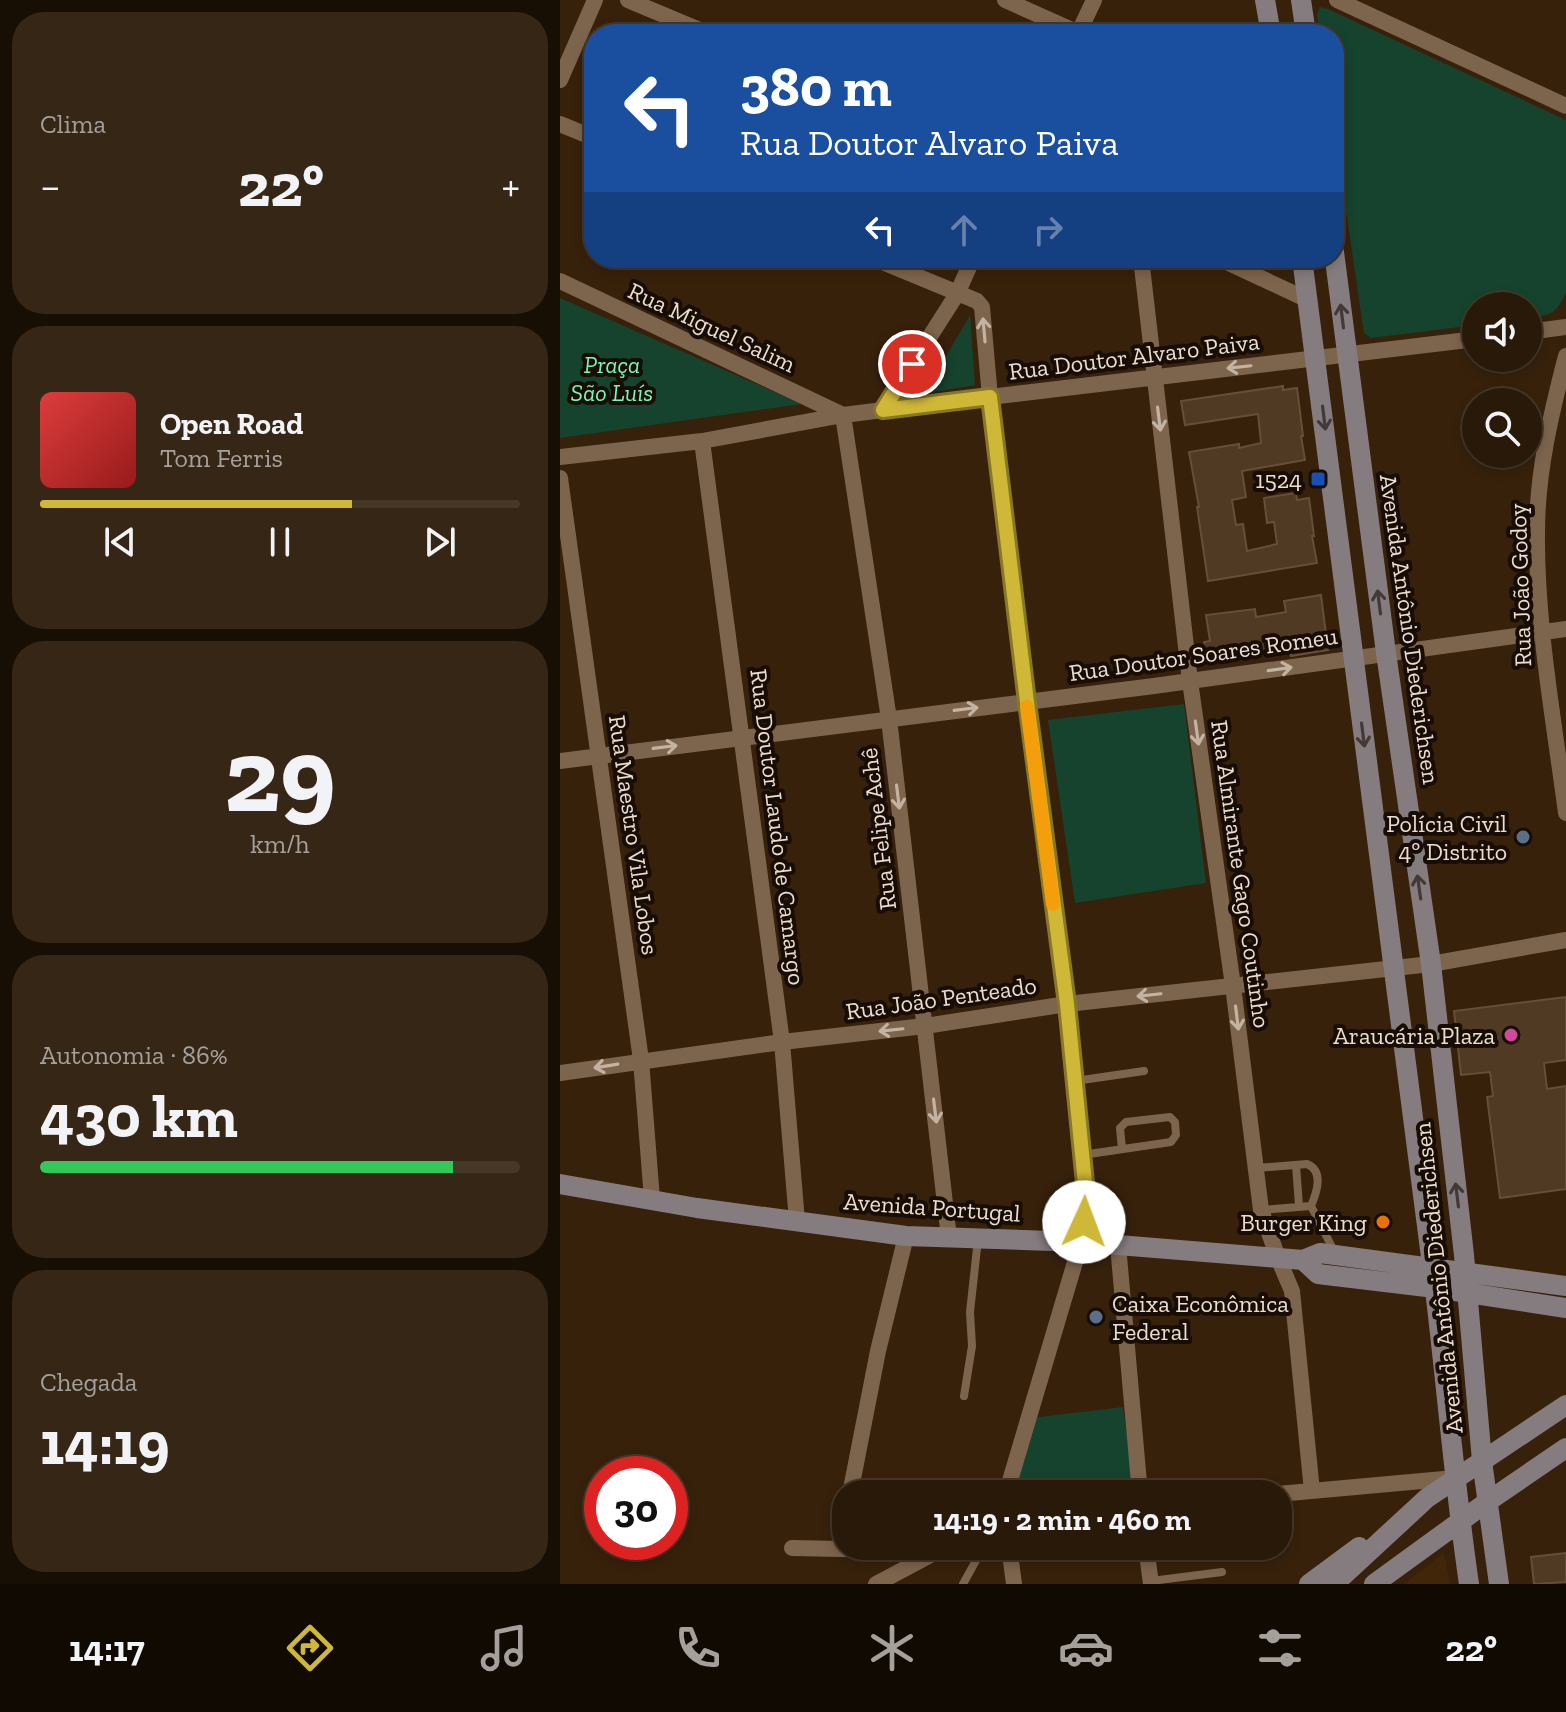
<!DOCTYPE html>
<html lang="pt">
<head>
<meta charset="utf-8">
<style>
	:root { --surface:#291908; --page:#352616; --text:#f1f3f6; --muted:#a5a09c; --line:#453829; --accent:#cfb837 }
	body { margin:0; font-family:"Zilla Slab",serif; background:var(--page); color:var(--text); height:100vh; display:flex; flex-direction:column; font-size:30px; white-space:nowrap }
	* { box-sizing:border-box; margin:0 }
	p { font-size:26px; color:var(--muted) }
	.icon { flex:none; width:44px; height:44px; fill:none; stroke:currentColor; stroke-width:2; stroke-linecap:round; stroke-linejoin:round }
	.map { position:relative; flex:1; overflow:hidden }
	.sheet { display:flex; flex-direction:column; gap:12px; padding:12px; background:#170e04; width:560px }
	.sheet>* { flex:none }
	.top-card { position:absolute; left:24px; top:24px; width:760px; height:244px; border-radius:32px; box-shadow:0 4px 12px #0003,0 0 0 2px var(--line); background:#1a4fa0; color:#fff; overflow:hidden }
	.controls { position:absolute; left:902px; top:292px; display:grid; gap:16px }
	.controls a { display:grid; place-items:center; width:80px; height:80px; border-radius:50%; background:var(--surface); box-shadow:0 4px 12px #0003,0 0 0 2px var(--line); font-size:40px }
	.speed { position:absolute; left:24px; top:1456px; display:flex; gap:16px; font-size:40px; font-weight:700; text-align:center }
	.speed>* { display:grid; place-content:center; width:104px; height:104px; border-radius:50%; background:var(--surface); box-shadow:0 4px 12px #0003,0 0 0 2px var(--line); line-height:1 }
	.speed .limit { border:12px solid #d22; background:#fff; color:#111 }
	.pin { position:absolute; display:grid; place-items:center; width:68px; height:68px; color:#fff; margin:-34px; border:4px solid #fff; border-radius:50%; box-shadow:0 2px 8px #0007 }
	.me { position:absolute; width:88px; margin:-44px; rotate:2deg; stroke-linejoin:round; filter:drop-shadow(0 0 6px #0008) }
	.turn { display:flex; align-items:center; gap:28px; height:168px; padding:0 24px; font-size:36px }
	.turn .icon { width:104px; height:104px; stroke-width:2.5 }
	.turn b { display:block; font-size:56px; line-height:68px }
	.lanes { display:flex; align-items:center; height:76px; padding:0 24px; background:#0003; justify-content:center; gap:40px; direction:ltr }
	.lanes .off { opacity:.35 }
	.big { font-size:60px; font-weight:700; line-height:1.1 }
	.sheet .widget { flex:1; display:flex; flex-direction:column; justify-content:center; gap:12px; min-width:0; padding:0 28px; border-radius:32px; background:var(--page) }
	.sheet .dial { align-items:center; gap:0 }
	.dial b { font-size:104px; line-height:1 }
	.song { display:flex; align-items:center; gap:24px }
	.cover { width:96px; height:96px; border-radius:12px; background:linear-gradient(135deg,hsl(0 70% 55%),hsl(0 70% 35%)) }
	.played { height:8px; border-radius:4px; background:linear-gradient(90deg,var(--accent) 65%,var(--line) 65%) }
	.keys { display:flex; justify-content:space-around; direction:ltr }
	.heat { display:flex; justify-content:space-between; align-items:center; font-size:44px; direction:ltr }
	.charge { height:12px; border-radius:6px; background:linear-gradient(90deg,#34c759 86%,var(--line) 0) }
	.trip { position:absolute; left:272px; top:1480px; width:460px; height:80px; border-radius:32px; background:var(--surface); box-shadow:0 4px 12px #0003,0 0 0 2px var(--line); font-weight:700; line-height:80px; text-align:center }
	.dock { display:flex; height:128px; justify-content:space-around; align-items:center; background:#100a03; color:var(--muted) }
	.dock .icon { width:56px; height:56px }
	.dock .active { color:var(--accent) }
	.dock b { font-size:36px; color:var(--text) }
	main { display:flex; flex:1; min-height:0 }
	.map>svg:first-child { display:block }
	.built { fill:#412609 }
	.green { fill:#16432e }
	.building { fill:#513a24; stroke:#664e37; stroke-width:2 }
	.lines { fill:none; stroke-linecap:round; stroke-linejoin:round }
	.lane { stroke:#7d644d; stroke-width:8 }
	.street { stroke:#7d644d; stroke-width:16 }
	.secondary { stroke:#857c80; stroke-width:20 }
	.oneway { stroke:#433936 }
	.oneway2 { stroke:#c5b3a2 }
	.route-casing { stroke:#877824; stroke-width:20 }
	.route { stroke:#cfb837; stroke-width:14 }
	.slow { stroke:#f59e0b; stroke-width:14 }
	.transit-dot { fill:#1a4fb4; stroke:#170d05; stroke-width:3 }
	.service-dot { fill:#5c6f8a; stroke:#170d05; stroke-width:3 }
	.hotel-dot { fill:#d1479c; stroke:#170d05; stroke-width:3 }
	.food-dot { fill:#e8710a; stroke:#170d05; stroke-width:3 }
	.labels { text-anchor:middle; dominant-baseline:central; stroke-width:8; stroke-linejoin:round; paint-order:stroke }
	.street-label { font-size:24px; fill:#ecddd0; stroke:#170d05 }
	.park-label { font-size:24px; font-style:italic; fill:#79f5b8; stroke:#170d05 }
	.poi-label { font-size:24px; fill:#ecddd0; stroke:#170d05; text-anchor:end }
</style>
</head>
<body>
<main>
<section class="sheet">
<div class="widget"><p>Clima</p>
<div class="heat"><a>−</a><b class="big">22°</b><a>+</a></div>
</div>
<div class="widget">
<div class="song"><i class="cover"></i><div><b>Open Road</b><p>Tom Ferris</p></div></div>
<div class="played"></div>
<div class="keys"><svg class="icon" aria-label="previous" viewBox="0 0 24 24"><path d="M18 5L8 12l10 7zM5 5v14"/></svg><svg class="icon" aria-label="pause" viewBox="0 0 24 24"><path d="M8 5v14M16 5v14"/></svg><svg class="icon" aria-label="next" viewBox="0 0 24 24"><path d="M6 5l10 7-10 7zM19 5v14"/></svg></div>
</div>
<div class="widget dial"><b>29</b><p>km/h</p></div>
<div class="widget"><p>Autonomia · 86%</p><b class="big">430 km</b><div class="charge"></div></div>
<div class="widget"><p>Chegada</p><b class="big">14:19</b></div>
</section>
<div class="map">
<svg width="1006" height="1584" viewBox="0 0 1006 1584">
	<rect width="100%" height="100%" fill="#37210b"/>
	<path class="built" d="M884,1553L890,1584H844Z"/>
	<path class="green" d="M760,7L770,10L1006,120V293C995,315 991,315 968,318V306H916V325L811,338L804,333L774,130V34H760L757,14Z
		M0,298L242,404L0,438Z
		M410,315L415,385L349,396L385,358Z
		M624,704L646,883L515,903L488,720Z
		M563,1407L574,1486L529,1494H449L471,1418Z"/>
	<path class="building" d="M723,386V390L737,388L743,436H741L745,460L682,471L686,497L672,500L676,525L683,524L687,551L717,544L714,522L707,523L704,498L736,493L737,500L749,498L754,536H752L757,563L648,581L637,507H639L629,452L679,444V448L701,443L698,414L625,425L621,401Z
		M761,595L768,650L731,656L729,647L673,653L674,659L648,663L644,642L650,641L646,615L695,609L696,617L726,612L724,601Z
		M1006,997V1060L984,1063L987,1089L1006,1086V1189L940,1198L927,1097L933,1096L930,1072L901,1075L894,1011Z
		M1006,1553V1582L974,1584L971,1557Z"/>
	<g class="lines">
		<path class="lane" d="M515,1081L584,1071
			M522,1155L611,1142L616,1135L615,1122L610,1117L566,1122L560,1128L562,1149
			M736,1165L739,1206
			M696,1168L747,1164C764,1171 757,1192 751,1206L702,1210
			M751,1206L774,1251
			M404,1396L412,1346L410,1312L418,1239
			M591,1581L662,1572
			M403,1584L424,1546"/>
		<path class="street" d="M68,0L149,34
			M445,0L521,34
			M777,0L1006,106
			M518,34L534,0
			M0,80L35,0
			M0,124L34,138
			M313,258L417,301L422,307L430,397L467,702L507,1004L527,1203L521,1242L446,1494
			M581,258L630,681L673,986L701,1210L718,1258L732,1291L752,1491
			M658,258L748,300
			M0,281L283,415
			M968,332L1006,327
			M1006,356C991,414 977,472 977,532C976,624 994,721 1006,813
			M323,410L397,294L413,258
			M283,415L329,719L389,1238
			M142,441L222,1042L237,1221
			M0,457L142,441L283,415L371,404L916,339
			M0,478L81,1060L92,1199
			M0,761L594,686L1006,629
			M0,1073L222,1042L365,1026L507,1004L871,964L1006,940
			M558,1245L580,1494
			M290,1494L318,1351L346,1236
			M718,1494L895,1478
			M449,1546L454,1584
			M586,1546L591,1584
			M232,1548L380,1551L391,1546
			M279,1548L286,1514
			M316,1584L378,1551"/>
		<path class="secondary" d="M705,0L711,34
			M741,0L746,34
			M774,252L826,653L871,964L904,1255L922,1461L939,1584
			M742,258C787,591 829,924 871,1257C885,1366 893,1475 909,1584
			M0,1184L137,1208L346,1236L521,1242L743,1260L760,1253L1006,1286
			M743,1260L758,1274L875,1288L1006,1308
			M749,1584L799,1547
			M774,1584L867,1498L1006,1405
			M814,1584L927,1502L1006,1448"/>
	</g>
	<defs><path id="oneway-shaft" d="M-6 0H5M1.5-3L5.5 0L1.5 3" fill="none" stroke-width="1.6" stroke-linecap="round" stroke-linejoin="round" transform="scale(2)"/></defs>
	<g class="oneway">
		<use href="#oneway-shaft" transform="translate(782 316) rotate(-97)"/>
		<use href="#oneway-shaft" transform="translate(764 418) rotate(83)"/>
		<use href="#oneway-shaft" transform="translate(819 602) rotate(-97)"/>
		<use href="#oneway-shaft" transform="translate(803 735) rotate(83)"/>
		<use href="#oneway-shaft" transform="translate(859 887) rotate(-98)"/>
		<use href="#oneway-shaft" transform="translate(897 1195) rotate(-97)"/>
	</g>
	<g class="oneway2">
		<use href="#oneway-shaft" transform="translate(424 330) rotate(-95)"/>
		<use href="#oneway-shaft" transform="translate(679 367) rotate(174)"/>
		<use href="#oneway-shaft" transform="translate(599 419) rotate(83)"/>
		<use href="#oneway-shaft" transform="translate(720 669) rotate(-8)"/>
		<use href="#oneway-shaft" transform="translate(406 709) rotate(-7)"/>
		<use href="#oneway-shaft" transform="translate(637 733) rotate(82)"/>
		<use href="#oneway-shaft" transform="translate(105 747) rotate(-7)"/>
		<use href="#oneway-shaft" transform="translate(338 797) rotate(83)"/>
		<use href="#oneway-shaft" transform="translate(589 995) rotate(174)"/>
		<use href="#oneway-shaft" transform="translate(677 1018) rotate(83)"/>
		<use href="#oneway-shaft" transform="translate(331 1030) rotate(174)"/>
		<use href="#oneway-shaft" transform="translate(46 1066) rotate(171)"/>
		<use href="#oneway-shaft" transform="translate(375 1111) rotate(83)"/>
	</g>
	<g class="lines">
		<defs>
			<path id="route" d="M352,364L323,410L430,397L467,702L507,1004L527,1203L524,1222"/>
		</defs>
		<use href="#route" class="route-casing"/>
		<use href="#route" class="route"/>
		<path class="slow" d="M467,707L493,904"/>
	</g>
	<rect class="transit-dot" x="750" y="471" width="16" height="16" rx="4"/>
	<g class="service-dot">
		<circle cx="963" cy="837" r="8"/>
		<circle cx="536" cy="1317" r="8"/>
	</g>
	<circle class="hotel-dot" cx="951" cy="1035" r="8"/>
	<circle class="food-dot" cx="823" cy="1222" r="8"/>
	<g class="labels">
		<g class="street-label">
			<text transform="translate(152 327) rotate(25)">Rua Miguel Salim</text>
			<text transform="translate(574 356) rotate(-7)">Rua Doutor Alvaro Paiva</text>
			<text transform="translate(960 585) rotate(-92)">Rua João Godoy</text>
			<text transform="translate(850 629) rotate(82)">Avenida Antônio Diederichsen</text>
			<text transform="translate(643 654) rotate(-8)">Rua Doutor Soares Romeu</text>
			<text transform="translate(218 827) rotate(83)">Rua Doutor Laudo de Camargo</text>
			<text transform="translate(318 829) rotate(-97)">Rua Felipe Achê</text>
			<text transform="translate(74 835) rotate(82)">Rua Maestro Vila Lobos</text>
			<text transform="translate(681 874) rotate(82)">Rua Almirante Gago Coutinho</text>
			<text transform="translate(381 998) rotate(-8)">Rua João Penteado</text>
			<text transform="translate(372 1207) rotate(4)">Avenida Portugal</text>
			<text transform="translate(878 1278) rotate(-96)">Avenida Antônio Diederichsen</text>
		</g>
		<g class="park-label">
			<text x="52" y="364">Praça<tspan x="52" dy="28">São Luís</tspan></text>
		</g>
		<g class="poi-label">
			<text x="742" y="479">1524</text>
			<text x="947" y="823">Polícia Civil<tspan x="947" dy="28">4º Distrito</tspan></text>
			<text x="935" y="1035">Araucária Plaza</text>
			<text x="807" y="1222">Burger King</text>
			<text x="552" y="1303" text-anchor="start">Caixa Econômica<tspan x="552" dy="28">Federal</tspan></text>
		</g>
	</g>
</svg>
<div class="controls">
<a><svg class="icon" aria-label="sound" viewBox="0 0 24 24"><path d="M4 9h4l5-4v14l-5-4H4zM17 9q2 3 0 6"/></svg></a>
<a><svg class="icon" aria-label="search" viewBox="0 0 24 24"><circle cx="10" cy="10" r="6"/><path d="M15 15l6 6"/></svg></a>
</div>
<div class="speed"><div class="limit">30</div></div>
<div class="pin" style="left:352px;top:364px;background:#d93025"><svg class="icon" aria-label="arrive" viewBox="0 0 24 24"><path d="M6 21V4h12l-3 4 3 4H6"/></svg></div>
<svg class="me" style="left:524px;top:1222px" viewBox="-20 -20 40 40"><circle r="19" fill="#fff"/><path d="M0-13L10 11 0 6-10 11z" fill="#cfb837"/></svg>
<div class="trip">14:19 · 2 min · 460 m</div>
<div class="top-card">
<div class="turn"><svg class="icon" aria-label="left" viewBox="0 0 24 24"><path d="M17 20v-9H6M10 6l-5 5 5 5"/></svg><div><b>380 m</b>Rua Doutor Alvaro Paiva</div></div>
<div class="lanes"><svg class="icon" aria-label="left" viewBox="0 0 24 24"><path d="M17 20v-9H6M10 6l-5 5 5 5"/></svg><svg class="icon off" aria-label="ahead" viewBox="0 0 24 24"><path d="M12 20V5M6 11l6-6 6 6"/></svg><svg class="icon off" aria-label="right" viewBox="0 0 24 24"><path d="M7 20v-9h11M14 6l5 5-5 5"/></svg></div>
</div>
</div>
</main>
<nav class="dock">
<b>14:17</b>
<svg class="icon active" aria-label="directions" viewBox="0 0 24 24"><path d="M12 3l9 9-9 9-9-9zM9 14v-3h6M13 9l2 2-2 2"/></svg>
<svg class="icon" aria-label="music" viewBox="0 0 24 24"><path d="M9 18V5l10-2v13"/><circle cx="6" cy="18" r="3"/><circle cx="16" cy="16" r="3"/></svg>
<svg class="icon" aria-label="phone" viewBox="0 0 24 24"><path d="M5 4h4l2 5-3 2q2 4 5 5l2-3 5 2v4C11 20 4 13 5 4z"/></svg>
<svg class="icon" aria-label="climate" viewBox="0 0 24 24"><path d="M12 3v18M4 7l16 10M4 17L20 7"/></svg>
<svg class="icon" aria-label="car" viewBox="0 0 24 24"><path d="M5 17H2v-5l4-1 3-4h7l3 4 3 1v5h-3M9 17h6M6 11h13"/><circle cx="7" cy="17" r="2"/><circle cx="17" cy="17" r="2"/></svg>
<svg class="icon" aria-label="filters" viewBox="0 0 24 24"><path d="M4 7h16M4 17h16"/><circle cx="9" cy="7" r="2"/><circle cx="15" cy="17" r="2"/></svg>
<b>22°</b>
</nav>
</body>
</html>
